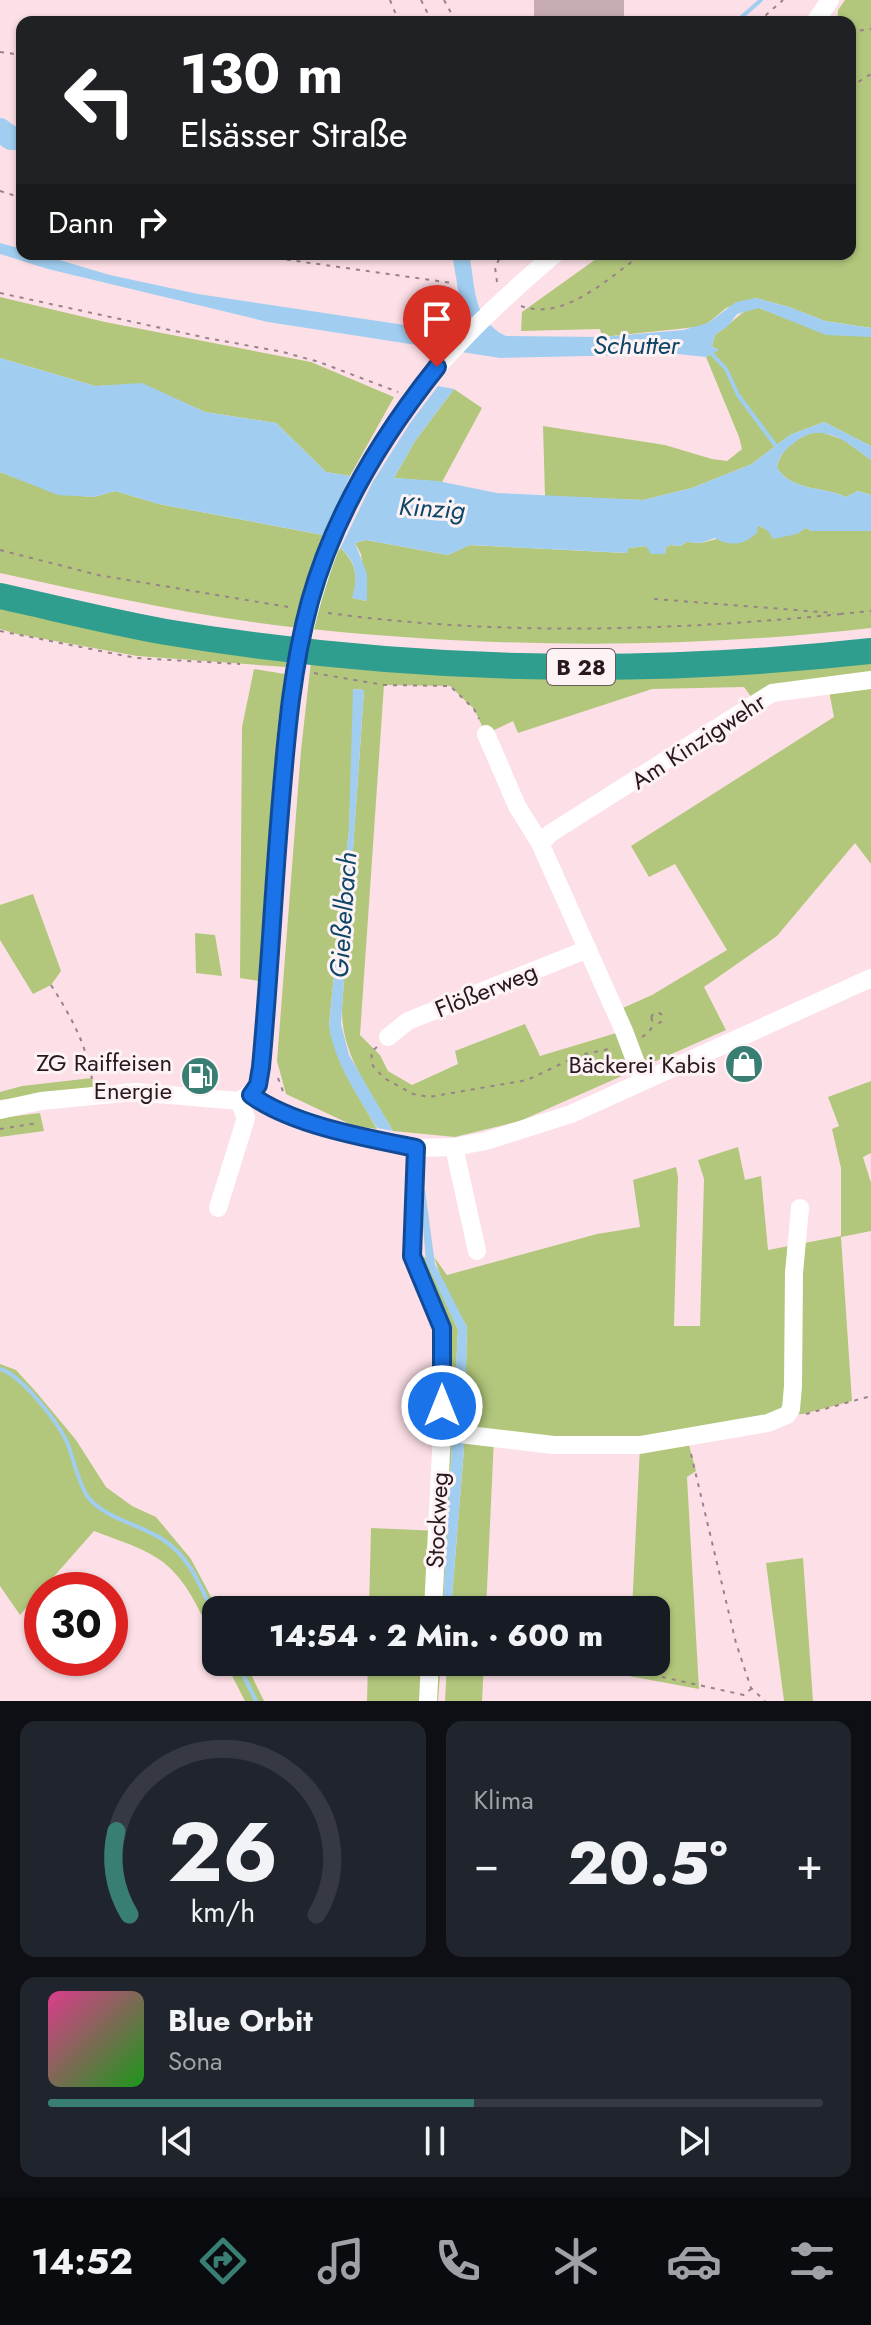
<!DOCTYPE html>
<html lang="de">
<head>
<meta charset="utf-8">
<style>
	:root { --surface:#171b24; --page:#20242c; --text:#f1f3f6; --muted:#9ea1a6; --line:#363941; --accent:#397e73 }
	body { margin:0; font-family:Jost,sans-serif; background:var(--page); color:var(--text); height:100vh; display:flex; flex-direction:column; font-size:30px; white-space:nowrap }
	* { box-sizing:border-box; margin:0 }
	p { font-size:26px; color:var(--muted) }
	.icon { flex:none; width:44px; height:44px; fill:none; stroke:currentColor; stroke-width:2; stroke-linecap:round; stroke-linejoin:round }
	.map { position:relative; height:1701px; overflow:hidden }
	.details { display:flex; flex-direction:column; gap:20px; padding:20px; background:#0d0f14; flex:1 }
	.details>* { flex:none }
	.top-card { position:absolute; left:16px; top:16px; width:840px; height:244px; border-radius:16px; box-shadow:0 2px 6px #0004; background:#202124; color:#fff; overflow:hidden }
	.speed { position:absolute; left:24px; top:1572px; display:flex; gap:16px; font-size:40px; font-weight:700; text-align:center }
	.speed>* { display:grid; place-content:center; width:104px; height:104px; border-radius:50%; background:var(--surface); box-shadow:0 2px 6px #0004; line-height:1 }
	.speed .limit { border:12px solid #d22; background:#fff; color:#111 }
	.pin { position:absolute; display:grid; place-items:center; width:68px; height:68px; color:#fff; margin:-82px -34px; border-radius:50% 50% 50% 0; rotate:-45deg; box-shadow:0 0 8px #0007 }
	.pin .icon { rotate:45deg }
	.me { position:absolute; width:88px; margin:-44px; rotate:0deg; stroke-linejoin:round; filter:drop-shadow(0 0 6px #0008) }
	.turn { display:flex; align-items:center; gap:28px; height:168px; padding:0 32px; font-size:36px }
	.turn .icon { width:104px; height:104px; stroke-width:2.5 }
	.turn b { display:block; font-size:56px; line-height:68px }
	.then { display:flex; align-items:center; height:76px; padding:0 32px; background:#0003; gap:16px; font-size:30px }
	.big { font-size:60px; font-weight:800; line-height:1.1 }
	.details .tile { flex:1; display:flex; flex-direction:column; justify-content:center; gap:12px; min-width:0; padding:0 28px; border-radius:16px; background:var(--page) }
	.details .dial { align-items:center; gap:0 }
	.dial svg { height:208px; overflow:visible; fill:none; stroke:var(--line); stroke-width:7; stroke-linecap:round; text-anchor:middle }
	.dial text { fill:var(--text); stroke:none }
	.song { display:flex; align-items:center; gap:24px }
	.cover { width:96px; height:96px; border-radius:12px; background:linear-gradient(135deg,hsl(330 70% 55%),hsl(120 70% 35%)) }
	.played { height:8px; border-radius:4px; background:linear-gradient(90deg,var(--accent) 55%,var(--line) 55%) }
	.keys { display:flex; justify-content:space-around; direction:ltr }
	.heat { display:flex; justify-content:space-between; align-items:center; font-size:44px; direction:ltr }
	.details .tiles { flex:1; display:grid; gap:20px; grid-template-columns:1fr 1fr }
	.tile:last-child { grid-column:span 2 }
	.trip { position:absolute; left:202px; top:1596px; width:468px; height:80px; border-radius:16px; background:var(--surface); box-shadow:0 2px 6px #0004; font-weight:800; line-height:80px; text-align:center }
	.menu { display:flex; height:128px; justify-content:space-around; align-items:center; background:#090b0e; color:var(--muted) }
	.menu .icon { width:56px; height:56px }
	.menu .current { color:var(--accent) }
	.menu b { font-size:36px; color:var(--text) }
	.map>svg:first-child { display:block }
	.green { fill:#b2c77c; fill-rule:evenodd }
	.water { fill:#a1cef0 }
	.pier { fill:#fde0e7 }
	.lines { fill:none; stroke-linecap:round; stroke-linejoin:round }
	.stream { stroke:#a1cef0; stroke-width:4 }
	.river { stroke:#a1cef0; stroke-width:24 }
	.runway { stroke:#c6acb2; stroke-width:90 }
	.path { stroke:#998288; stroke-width:2; stroke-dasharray:4 6; stroke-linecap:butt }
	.minor { stroke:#fff; stroke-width:18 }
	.highway { stroke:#2f9e8e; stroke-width:26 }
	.route-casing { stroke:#114b97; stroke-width:20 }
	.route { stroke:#1a73e8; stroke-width:14 }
	.labels { text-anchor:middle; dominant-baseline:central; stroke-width:6; stroke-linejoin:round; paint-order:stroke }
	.shield { fill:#fdf3f5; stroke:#695a5e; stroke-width:2 }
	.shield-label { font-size:22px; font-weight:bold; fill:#29181d }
	.street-label { font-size:24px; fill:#29181d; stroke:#fdf3f5 }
	.poi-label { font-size:24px; fill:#29181d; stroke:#fdf3f5; text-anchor:end }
	.water-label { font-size:26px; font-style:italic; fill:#0f4668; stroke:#fdf3f5 }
</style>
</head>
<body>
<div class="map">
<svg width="871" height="1701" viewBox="0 0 871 1701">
	<rect width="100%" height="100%" fill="#fde0e7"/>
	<path class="green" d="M845,0H871V328L825,321L789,307L756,298L726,308L708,323L697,327L602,337L600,329L521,331L522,312L603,254H850V22H837L838,10Z
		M0,297L105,322L311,362L394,397L350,476L326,472L276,423L205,412L142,384L95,386L0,358Z
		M750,308H759L788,319L871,337V446L824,422L790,435L752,464L692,488L643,500L545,496L543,426L665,445L712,459L727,461L742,449L739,437L706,357L718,350L712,346L715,335C728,327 736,316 750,308Z
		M454,389L482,408L442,482L394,478L415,441Z
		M819,431L844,440L871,460V495L858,491L846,497C824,486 793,492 777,468C780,448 800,435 819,431Z
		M0,472L58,494L94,497L115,491L159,504L328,536C351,557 361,566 353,598L366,601L361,554L355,543L366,540L448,555L469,545L626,553L629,548L646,546L665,554L666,547L671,545L680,546L687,542L701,543L756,529L758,525C772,534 792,538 806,528L812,531H871V628C679,650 483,648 291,627C193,616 97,594 0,573Z
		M0,607L287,659L286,667L137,656L17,634L0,629Z
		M871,660V864L855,843L777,936L704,987L726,1030L520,1121L455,1137L393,1131C371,1092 341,1055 342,1009L364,690L354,689L349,829L329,1025C336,1063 358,1095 377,1129L354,1126L286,1094L277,1061L301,750L311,661ZM384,685L450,686L474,709L486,734L513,721L518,733L652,689L744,687L755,702L828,686L834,717L631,846L649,877L675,864L727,950L652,995L616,1011L623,1031L540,1056L525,1024L455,1051L458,1064L412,1085L388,1071L380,1055L360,1035Z
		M254,669L285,674L278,722L259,981L240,978L242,727Z
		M33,894L61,971L51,985L33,994L0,940V905Z
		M195,933L215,935L222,976L196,973Z
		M92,1078L94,1089L0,1100V1092L22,1086Z
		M871,1081V1153L863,1157L871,1183V1231L841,1237L852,1401L803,1414L787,1415L687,1438L696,1471L687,1477L699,1689L629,1676V1662H656V1610H632L640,1446L494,1438L486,1610H451L464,1448L467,1327L442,1281L434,1257L447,1275L597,1234L640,1227L633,1180L676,1167L678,1177L674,1326H700L704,1179L698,1160L738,1147L745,1180L761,1176L768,1250L841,1236V1168L832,1129L839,1126L828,1097Z
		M40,1113L44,1131L0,1137V1118Z
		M425,1257L458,1330L443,1610H369L371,1528L440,1531L448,1440L452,1361L449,1325L420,1258Z
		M0,1364L16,1370L37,1393L76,1440L106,1487L132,1506L156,1517L191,1559L218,1610H216V1645C203,1619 192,1590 172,1570C153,1550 119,1541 94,1531L20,1615L0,1586Z
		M803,1558L813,1701H784L766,1563Z
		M225,1662H245L264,1701H245Z
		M368,1662H441L438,1701H367Z
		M447,1662H484L482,1701H445Z"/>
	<path class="water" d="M0,243L22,249V254H39L110,275L198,294L445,331L459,310V295L452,254H469C476,286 471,319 506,336L602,337L683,330L708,323L736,302L756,298L789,307L825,321L871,328V337L826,335L759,308L737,314L728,326L715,335L712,346L719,350L706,357L677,354L500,358L268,322L48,269L0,254Z
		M0,358L95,386L142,383L205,412L276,423L326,472L374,480L410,423L438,386L454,389L415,441L394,478L438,481L497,493L643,500L692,488L752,464L790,435L824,422L871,446V460C847,442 821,419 794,443C784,451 779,455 777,468C793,492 824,486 846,497L858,491L871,495V531H812L806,528L797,534L773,539L768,531L758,525L757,533C744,545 731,547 715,538L701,543L687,542L680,546L671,545L666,547L665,554H651L646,546L629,548L627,553L470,545L448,555L366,540L355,543L367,574V601L352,598C361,566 352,557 328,536L159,504L115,491L94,497L58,495L0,472Z
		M353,689L364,690L341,1024L349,1055L393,1131L377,1128C358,1096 334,1063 329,1025L349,829Z
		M422,1190H425L435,1264L467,1327L464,1448L451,1610H443L458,1330L426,1262L420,1192Z"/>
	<path class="pier" d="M441,382L423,404L381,465L339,551L327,540L321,539L352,472L372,475L407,421L435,383Z"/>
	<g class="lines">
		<path class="stream" d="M736,22L761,0
			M710,352L726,369L738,395L776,446
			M0,1369C21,1375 56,1420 66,1440C73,1455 78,1484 88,1497C104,1518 141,1525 162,1539C191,1557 202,1590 216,1619
			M237,1662L256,1701"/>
		<path class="river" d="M0,130L11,138H22"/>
		<path class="runway" d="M579,0V22"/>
		<path class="path" d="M390,0L399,22
			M421,0L432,22
			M444,0L456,22
			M758,22L783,0
			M850,32L871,29
			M0,52L22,55
			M850,87L871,74
			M0,191L22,198
			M247,254L452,283
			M497,282L495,267L502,254
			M0,293L207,338L283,352L319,362L398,392
			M521,306C564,322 610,277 642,254
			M0,550L98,575L294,608
			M654,599L834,613
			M328,613C497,636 672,631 841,614
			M840,614L871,611
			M0,631L136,658L240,664
			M314,673L384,685L450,686L474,709L479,719
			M51,985C70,1015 86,1043 92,1079
			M651.5 1018a5.5 5.5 0 1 1 11 0a5.5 5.5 0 1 1-11 0Z
			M642,1037L648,1033L655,1023
			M377,1047L371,1052L373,1066L384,1078L413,1094L429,1097L527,1080L580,1055L614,1048
			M278,1078L284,1094
			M0,1129L38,1123
			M806,1414L871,1396
			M691,1454L736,1643L751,1688L765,1701
			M662,1677L744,1695L751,1689"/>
		<path class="minor" d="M815,22L830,0
			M486,734L517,806L540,843
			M388,1037L408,1021L588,949
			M642,1079L624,1031L540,843L551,833L772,693L871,680
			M251,1095L280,1111L347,1134L416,1148L454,1147L486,1141L571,1114L871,978
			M0,1110L41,1101L135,1092L239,1101C265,1088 262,1063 264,1037C269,965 273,892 279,820C289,698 300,597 357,487C368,466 379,444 393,424C438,359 495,305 555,254
			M454,1147L477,1251
			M416,1148L412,1256L442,1328V1432L433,1610
			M218,1208L246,1118L239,1101
			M442,1432L554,1445H640L768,1423L787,1415L791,1409L793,1386L794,1273L800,1208
			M428,1701L430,1662"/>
		<path class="highway" d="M0,596C55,608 110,622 166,632C398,671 636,677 871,651"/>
	</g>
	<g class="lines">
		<defs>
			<path id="route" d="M437,367C381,437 334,515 310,601C291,671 286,741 280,812C273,897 269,982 261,1067L258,1085L251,1095C292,1125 366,1138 416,1148L412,1256L442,1328V1406"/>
		</defs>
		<use href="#route" class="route-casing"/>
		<use href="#route" class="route"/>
	</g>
	<defs>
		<symbol id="shop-disc" viewBox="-11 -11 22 22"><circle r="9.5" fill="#397e73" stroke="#fdf3f5"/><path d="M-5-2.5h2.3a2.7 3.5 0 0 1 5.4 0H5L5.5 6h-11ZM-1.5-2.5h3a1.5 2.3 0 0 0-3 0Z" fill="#fff"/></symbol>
		<symbol id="fuel-disc" viewBox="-11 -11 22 22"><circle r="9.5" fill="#397e73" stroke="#fdf3f5"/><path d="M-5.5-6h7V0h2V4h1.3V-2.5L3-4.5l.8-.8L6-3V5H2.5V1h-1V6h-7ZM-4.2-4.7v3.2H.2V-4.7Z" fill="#fff"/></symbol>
	</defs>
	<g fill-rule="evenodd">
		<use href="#shop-disc" x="722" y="1042" width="44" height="44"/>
		<use href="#fuel-disc" x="178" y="1054" width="44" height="44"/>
	</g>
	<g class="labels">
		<rect class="shield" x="547" y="649" width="68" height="36" rx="6"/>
		<g class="shield-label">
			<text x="581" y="667">B 28</text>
		</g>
		<g class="street-label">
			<text transform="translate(698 741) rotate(-33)">Am Kinzigwehr</text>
			<text transform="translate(486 990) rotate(-22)">Flößerweg</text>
			<text transform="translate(437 1520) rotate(-87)">Stockweg</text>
		</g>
		<g class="poi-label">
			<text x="172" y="1062">ZG Raiffeisen<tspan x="172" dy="28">Energie</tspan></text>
			<text x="716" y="1064">Bäckerei Kabis</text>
		</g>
		<g class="water-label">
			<text x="636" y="345">Schutter</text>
			<text transform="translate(432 508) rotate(4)">Kinzig</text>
			<text transform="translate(343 915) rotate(-86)">Gießelbach</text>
		</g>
	</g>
</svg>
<div class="speed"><div class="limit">30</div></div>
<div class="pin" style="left:437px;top:367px;background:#d93025"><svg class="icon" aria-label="arrive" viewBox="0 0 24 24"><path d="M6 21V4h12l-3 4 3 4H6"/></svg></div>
<svg class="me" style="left:442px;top:1406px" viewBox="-20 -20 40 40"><circle r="17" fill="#1a73e8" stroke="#fff" stroke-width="3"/><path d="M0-11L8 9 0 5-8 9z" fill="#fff"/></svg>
<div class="trip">14:54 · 2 Min. · 600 m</div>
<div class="top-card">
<div class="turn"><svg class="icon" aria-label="left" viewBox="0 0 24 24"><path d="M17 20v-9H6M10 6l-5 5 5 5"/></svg><div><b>130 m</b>Elsässer Straße</div></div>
<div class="then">Dann<svg class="icon" aria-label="right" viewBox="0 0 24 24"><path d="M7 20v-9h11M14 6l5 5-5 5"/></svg></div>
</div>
</div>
<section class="details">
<div class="tiles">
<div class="tile dial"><svg viewBox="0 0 100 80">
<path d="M14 69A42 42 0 1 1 86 69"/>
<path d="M14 69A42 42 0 0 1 9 37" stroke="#397e73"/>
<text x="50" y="56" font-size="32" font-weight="700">26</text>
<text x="50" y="72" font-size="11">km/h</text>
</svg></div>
<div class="tile"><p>Klima</p>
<div class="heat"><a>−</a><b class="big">20.5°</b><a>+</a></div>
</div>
<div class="tile">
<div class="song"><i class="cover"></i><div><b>Blue Orbit</b><p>Sona</p></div></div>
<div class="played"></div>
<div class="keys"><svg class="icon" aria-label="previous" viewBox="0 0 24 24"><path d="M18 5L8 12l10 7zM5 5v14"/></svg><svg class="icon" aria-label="pause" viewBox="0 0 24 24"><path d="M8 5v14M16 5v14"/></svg><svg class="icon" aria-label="next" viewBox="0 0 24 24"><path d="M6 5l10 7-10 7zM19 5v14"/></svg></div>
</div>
</div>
</section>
<nav class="menu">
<b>14:52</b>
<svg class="icon current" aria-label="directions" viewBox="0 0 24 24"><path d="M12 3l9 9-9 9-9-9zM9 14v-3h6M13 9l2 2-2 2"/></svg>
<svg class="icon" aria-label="music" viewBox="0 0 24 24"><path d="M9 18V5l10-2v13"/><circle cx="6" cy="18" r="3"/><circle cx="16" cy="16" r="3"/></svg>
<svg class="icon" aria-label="phone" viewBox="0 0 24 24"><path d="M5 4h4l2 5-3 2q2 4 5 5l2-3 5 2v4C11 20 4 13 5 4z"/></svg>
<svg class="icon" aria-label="climate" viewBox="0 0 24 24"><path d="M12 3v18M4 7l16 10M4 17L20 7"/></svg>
<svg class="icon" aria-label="car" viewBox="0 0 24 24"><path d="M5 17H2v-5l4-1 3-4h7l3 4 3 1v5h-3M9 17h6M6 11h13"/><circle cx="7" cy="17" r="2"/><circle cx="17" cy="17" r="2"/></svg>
<svg class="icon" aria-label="filters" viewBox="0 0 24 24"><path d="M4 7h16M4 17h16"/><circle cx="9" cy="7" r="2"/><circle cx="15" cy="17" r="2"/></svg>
</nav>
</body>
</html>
